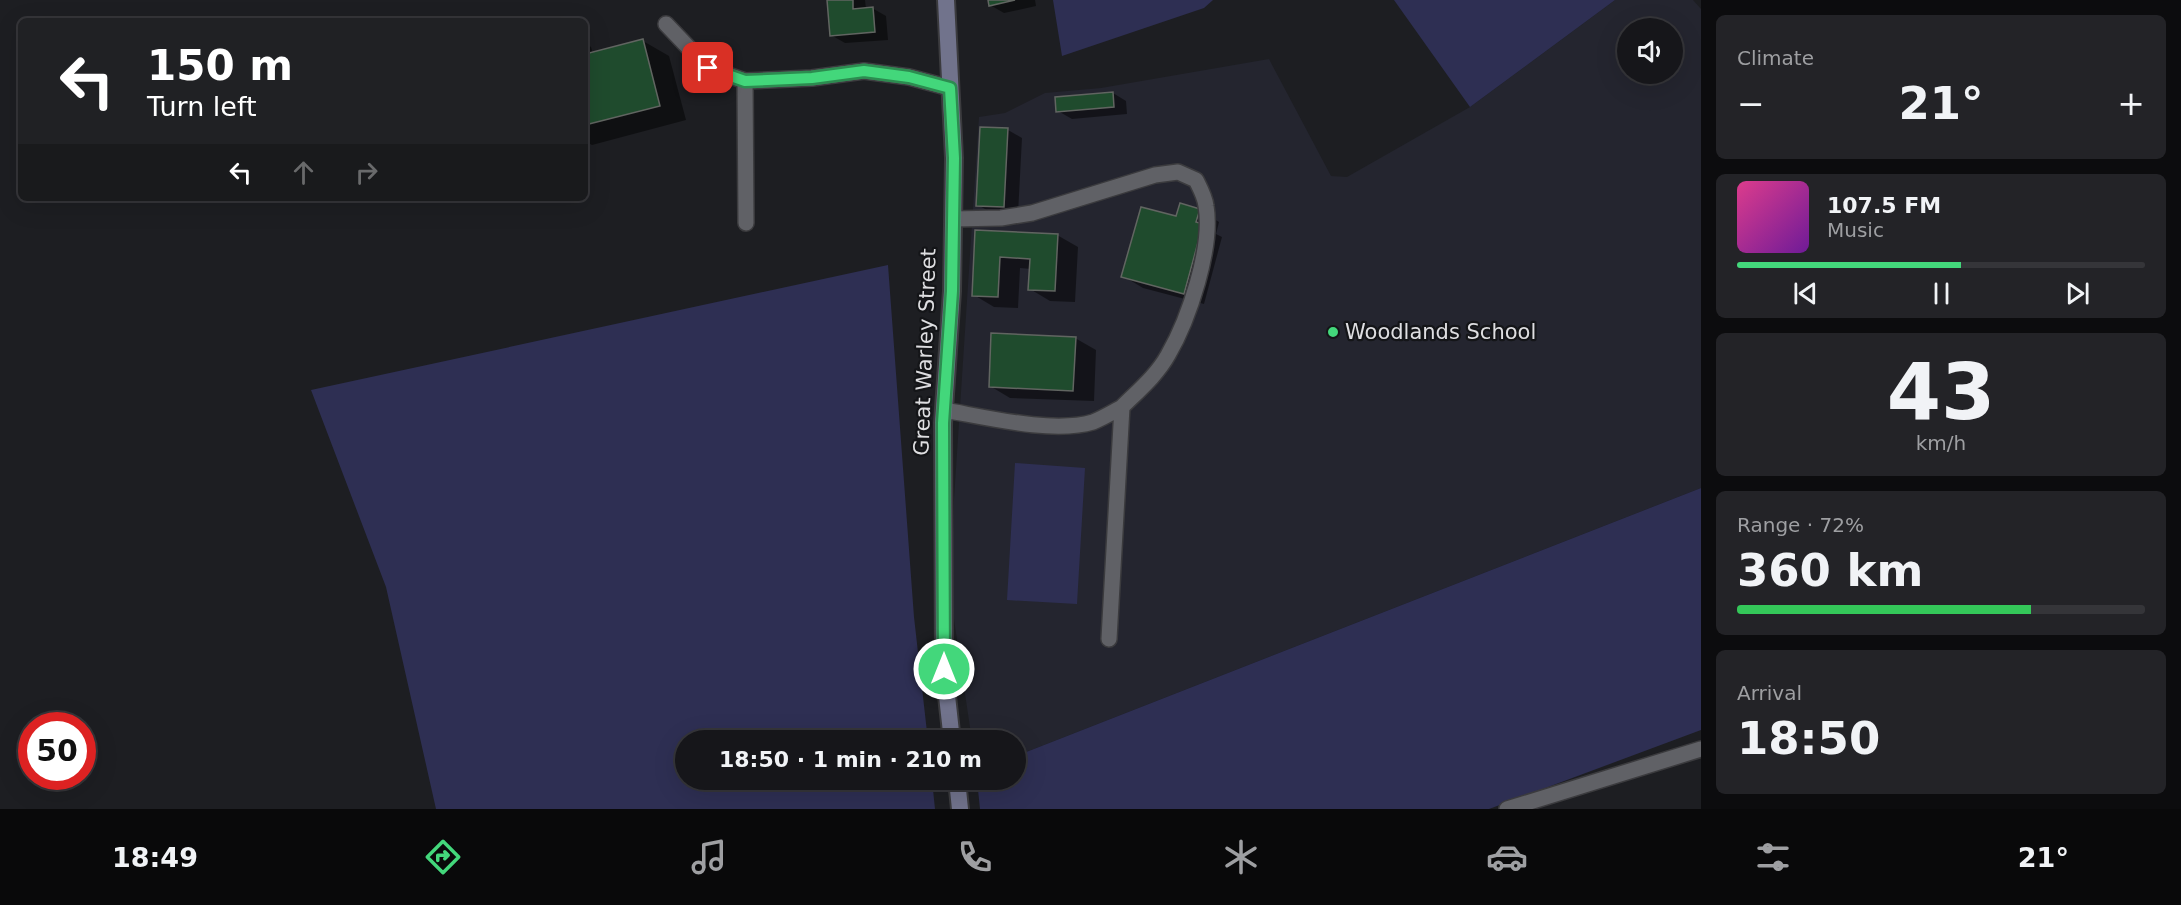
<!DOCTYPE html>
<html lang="en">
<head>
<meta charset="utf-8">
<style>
	:root { --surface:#16161a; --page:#232327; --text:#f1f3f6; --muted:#9e9fa2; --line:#353539; --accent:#43d77b }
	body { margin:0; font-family:"DejaVu Sans",sans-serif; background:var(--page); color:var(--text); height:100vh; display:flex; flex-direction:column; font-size:22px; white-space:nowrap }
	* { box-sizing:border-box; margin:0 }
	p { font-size:20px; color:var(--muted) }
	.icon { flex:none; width:33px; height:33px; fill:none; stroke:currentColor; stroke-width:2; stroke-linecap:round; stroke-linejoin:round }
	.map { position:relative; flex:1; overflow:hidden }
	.panel { display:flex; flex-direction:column; gap:15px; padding:15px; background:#0c0c0e; width:480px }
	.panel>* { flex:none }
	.top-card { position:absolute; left:18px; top:18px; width:570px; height:183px; border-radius:9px; box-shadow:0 6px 24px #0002,0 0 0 2px var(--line); background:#202124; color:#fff; overflow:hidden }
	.tools { position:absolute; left:1617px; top:18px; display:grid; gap:12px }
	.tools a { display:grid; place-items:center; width:66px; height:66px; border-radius:50%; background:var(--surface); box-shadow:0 6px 24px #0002,0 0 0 2px var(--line); font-size:30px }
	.speed { position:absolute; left:18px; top:712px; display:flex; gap:12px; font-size:30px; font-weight:700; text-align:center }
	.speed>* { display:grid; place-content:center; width:78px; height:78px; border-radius:50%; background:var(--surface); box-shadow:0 6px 24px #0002,0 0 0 2px var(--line); line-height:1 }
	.speed .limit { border:9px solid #d22; background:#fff; color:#111 }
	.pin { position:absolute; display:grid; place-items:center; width:51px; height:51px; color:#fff; margin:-26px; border-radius:12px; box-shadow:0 3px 9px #0006 }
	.me { position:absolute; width:66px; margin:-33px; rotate:0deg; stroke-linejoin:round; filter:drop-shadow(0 0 4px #0008) }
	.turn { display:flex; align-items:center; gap:21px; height:126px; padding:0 30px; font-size:27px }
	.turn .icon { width:78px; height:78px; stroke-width:2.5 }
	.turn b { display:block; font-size:42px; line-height:51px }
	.lanes { display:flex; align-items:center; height:57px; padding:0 30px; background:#0003; justify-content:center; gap:30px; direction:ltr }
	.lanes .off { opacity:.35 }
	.big { font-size:45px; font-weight:700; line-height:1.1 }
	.panel .tile { flex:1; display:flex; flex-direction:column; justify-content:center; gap:9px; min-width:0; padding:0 21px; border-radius:9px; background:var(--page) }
	.panel .dial { align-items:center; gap:0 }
	.dial b { font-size:78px; line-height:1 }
	.song { display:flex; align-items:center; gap:18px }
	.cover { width:72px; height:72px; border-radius:9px; background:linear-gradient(135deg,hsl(330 70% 55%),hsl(280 70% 35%)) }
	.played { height:6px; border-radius:3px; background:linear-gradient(90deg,var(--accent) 55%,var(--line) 55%) }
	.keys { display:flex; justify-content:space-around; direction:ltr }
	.heat { display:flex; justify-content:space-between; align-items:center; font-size:33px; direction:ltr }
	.charge { height:9px; border-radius:4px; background:linear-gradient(90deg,#34c759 72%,var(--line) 0) }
	.trip { position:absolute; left:675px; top:730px; width:351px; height:60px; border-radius:30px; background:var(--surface); box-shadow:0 6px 24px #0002,0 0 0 2px var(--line); font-weight:700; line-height:60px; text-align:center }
	.menu { display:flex; height:96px; justify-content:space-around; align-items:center; background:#09090a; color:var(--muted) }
	.menu .icon { width:42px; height:42px }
	.menu .on { color:var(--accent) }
	.menu b { font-size:27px; color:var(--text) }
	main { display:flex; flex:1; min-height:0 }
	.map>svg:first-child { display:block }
	.built { fill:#24252f; fill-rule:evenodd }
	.green { fill:#2e2f53 }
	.shadow { fill:#0007 }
	.building { fill:#1f4b2d; stroke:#616561; stroke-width:1.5 }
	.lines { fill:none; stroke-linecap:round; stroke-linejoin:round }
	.service-casing { stroke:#3b3b3e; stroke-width:18 }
	.secondary-casing { stroke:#3b3b3e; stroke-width:20 }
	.service { stroke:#606166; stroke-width:15 }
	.secondary { stroke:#71738c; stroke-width:16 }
	.route-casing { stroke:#2c8c50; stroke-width:15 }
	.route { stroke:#43d77b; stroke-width:10 }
	.poi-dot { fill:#43d77b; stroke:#141518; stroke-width:2 }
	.labels { text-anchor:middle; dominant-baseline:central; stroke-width:4.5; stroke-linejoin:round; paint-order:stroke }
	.poi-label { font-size:21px; fill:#dedee1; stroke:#141518; text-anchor:start }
	.street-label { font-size:21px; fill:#dedee1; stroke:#141518 }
</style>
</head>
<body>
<main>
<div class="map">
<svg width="1701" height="809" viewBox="0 0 1701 809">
	<rect width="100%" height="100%" fill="#1d1e22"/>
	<path class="built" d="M1615,0H1693L1701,9V488L1016,756V741H972L951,599L954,499L979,117L1005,113L1045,93L1101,88L1269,59L1331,176L1347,177L1470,107ZM1628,28H1672V74H1628Z"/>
	<path class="green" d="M1053,0H1213L1204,8L1062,56Z
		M1394,0H1615L1470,107Z
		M888,265L914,617L928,741H686V780H932L935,809H436L386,587L311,390Z
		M1015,463L1085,468L1077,604L1007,600Z
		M1701,488V730L1489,809H980L977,780H1016V756Z"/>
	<path class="shadow" d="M828,0H865L866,9L872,8L886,16L888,40L845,43L831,35Z
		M989,0H1035L1036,6L1004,13L990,5Z
		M643,41L669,56L686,120L592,145L585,141V43L591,47L593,54Z
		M1113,93L1126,101L1127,114L1072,119L1058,111Z
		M1008,130L1022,138L1018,214L992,213L978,205Z
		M1199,210L1219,222L1216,234L1222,237L1204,304L1143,288L1123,276L1177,218Z
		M977,231L1057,235L1078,247L1075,302L1050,301L1030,289L1031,269L1020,268L1018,308L994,307L974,295Z
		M1075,338L1096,350L1094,401L1010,398L990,386Z"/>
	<path class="building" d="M827,0H853V9L873,7L875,32L830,36Z
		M988,0H1015L989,6Z
		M643,39L660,106L585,125V54Z
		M1113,92L1114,107L1056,112L1055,97Z
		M980,127L1008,128L1004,207L976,206Z
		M1180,203L1200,209L1196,222L1203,224L1184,294L1121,277L1141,207L1176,216Z
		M975,230L1058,234L1055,291L1028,290L1030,259L1000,257L998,297L972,296Z
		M991,333L1076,337L1073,391L989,387Z"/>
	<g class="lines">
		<defs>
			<path id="service" d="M666,24L708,68L745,81L812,78L864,71L909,77L950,88
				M745,81L746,223
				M953,219L1001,218L1032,213L1155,175L1178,172L1196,180C1200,188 1205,197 1206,206C1213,247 1189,319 1168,355C1157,375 1138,391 1122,407
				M944,410C985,417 1053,434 1093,422C1103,418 1113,412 1122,407L1109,639
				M1507,809L1701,749"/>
			<path id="secondary" d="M946,0L954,158L952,291L943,423L944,669L952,741
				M957,780L960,809"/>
		</defs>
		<use href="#service" class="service-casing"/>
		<use href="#secondary" class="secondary-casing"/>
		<use href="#service" class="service"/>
		<use href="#secondary" class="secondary"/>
	</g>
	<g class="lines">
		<defs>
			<path id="route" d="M708,68L745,81L812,78L864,71L909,77L950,88L954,158L952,291L943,423L944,669"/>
		</defs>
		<use href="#route" class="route-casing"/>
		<use href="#route" class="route"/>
	</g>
	<circle class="poi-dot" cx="1333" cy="332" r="6"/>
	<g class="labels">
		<g class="poi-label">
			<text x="1345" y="332">Woodlands School</text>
		</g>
		<g class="street-label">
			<text transform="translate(925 352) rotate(-88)">Great Warley Street</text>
		</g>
	</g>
</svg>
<div class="tools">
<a><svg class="icon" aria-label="sound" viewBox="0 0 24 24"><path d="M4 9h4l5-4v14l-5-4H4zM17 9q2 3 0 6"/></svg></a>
</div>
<div class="speed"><div class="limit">50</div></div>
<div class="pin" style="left:708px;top:68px;background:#d93025"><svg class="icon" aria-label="arrive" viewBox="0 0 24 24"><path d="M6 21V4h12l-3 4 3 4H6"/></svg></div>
<svg class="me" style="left:944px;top:669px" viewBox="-20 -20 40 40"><circle r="17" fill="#43d77b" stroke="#fff" stroke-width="3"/><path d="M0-11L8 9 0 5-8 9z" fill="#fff"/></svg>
<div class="trip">18:50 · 1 min · 210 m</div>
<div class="top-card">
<div class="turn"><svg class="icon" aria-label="left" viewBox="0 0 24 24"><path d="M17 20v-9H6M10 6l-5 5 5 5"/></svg><div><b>150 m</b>Turn left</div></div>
<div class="lanes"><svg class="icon" aria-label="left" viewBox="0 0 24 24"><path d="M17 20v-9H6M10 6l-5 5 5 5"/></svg><svg class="icon off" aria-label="ahead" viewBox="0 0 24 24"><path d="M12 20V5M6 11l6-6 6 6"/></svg><svg class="icon off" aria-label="right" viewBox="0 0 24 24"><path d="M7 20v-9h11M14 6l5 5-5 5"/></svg></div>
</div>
</div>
<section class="panel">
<div class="tile"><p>Climate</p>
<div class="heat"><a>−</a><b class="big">21°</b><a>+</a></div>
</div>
<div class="tile">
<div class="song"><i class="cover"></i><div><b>107.5 FM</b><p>Music</p></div></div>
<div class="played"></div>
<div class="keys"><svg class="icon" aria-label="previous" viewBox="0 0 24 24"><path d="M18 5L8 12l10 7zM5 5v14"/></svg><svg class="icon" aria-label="pause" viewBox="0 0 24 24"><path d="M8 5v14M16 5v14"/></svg><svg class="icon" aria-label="next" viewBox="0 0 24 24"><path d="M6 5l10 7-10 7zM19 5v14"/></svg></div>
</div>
<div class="tile dial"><b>43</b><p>km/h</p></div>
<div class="tile"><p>Range · 72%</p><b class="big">360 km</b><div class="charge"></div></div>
<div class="tile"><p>Arrival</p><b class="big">18:50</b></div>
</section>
</main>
<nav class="menu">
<b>18:49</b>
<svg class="icon on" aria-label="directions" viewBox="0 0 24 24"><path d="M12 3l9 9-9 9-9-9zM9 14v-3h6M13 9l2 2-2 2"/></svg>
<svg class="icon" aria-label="music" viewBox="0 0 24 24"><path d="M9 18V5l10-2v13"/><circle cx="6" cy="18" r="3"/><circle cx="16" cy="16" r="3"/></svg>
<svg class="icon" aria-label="phone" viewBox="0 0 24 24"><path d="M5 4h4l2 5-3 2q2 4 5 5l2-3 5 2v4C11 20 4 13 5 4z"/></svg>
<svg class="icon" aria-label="climate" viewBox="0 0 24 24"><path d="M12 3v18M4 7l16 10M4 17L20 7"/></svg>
<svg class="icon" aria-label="car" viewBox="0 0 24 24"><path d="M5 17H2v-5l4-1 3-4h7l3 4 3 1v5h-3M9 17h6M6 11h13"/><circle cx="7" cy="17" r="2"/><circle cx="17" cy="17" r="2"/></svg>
<svg class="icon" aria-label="filters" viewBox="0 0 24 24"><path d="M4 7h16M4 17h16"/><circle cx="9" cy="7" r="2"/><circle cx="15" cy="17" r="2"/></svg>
<b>21°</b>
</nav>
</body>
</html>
